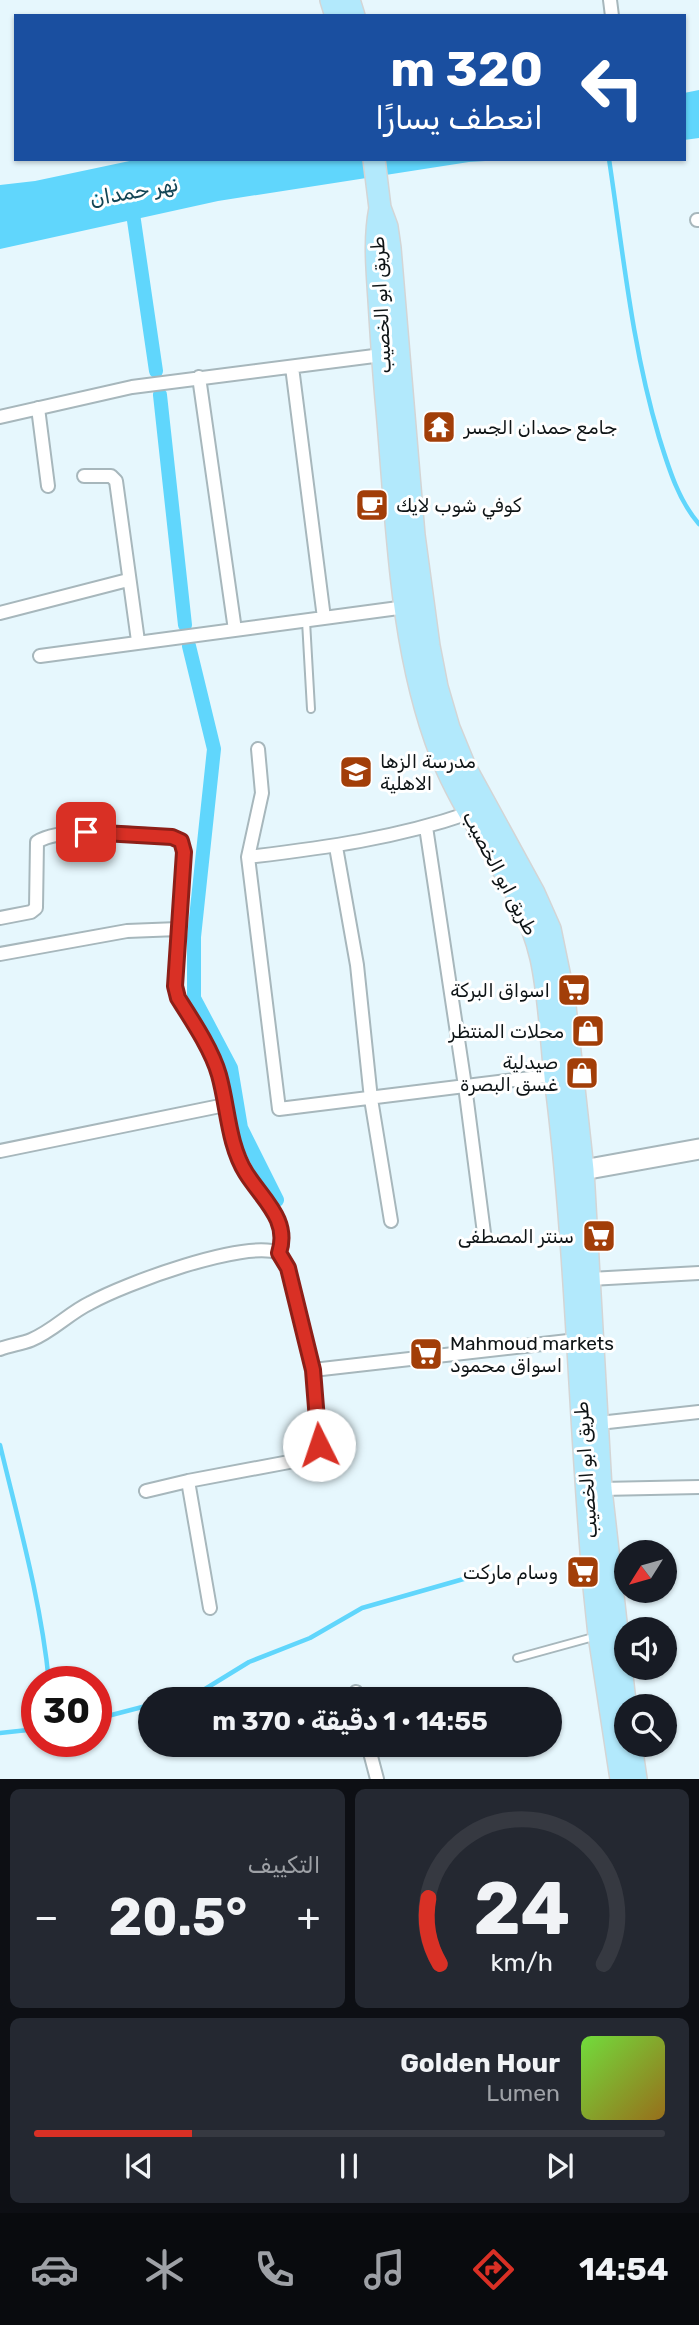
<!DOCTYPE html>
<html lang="ar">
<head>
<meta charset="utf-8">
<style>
	:root { --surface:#171b24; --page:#242831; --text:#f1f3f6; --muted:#9ea1a6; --line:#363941; --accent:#d93025 }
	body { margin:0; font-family:Rubik,Vazirmatn,sans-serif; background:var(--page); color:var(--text); direction:rtl; height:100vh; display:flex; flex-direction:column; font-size:26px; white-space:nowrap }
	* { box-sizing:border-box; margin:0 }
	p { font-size:23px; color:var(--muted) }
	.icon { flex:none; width:38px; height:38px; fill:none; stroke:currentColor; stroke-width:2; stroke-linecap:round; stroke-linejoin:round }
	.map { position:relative; height:1779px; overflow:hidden; direction:ltr }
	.side { display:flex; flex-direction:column; gap:10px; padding:10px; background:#0d0f14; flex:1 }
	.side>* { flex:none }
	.top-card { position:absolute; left:14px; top:14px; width:672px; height:147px; border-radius:0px; box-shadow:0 2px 5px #0004; direction:rtl; background:#1a4fa0; color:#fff; overflow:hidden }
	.needle { width:46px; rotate:233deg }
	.controls { position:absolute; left:614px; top:1540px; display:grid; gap:14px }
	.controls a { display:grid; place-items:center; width:63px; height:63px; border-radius:50%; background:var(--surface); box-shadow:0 2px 5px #0004; font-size:35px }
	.speed { position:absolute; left:21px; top:1666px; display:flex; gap:14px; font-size:35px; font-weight:700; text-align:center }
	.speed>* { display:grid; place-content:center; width:91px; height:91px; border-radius:50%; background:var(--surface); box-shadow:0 2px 5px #0004; line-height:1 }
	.speed .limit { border:10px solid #d22; background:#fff; color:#111 }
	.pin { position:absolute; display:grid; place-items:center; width:60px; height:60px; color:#fff; margin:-30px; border-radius:14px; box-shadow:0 4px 10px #0006 }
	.me { position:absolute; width:77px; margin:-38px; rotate:356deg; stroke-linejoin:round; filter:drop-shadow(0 0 5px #0008) }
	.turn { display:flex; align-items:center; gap:24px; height:147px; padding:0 28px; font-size:32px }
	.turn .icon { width:91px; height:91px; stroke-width:2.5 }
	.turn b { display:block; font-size:49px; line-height:60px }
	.big { font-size:52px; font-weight:700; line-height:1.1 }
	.side .card { flex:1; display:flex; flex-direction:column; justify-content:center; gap:10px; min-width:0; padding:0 24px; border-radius:10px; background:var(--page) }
	.side .dial { align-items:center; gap:0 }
	.dial svg { height:182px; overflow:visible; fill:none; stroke:var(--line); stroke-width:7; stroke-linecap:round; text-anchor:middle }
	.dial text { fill:var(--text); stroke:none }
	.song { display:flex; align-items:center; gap:21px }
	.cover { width:84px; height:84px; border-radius:10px; background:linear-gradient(135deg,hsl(100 70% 55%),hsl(40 70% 35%)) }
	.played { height:7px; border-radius:4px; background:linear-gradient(90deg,var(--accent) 25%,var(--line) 25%) }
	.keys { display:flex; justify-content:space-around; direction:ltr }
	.heat { display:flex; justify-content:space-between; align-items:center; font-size:38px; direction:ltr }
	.side .tiles { flex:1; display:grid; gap:10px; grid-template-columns:1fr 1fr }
	.card:last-child { grid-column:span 2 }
	.trip { position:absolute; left:138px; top:1687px; width:424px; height:70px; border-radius:35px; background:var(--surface); box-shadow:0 2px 5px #0004; font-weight:700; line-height:70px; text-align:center; direction:rtl }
	.tabs { display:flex; height:112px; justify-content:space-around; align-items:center; background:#090b0e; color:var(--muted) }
	.tabs .icon { width:49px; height:49px }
	.tabs .selected { color:var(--accent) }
	.tabs b { font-size:32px; color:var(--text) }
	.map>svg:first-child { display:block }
	.water { fill:#60d6fc }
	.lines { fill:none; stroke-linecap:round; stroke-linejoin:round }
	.stream { stroke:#60d6fc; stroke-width:4.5 }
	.canal { stroke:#60d6fc; stroke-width:14 }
	.lane-casing { stroke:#a7b7bc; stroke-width:10 }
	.street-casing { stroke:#a7b7bc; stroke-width:16 }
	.secondary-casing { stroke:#a7b7bc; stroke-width:23 }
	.primary-casing { stroke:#d4d5d5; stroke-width:24 }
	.lane { stroke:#fff; stroke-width:6 }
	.street { stroke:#fff; stroke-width:12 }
	.secondary { stroke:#fff; stroke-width:19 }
	.primary { stroke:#b2e9fc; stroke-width:21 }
	.route-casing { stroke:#8d1f18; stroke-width:18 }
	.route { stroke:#d93025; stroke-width:12 }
	.labels { text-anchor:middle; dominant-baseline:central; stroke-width:6; stroke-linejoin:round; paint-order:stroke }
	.street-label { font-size:19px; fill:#0e1416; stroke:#fff }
	.poi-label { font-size:19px; fill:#0e1416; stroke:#fff; text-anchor:end }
	.water-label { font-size:21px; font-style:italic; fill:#134656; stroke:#fff }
</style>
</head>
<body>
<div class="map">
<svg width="699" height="1779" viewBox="0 0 699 1779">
	<rect width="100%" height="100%" fill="#e6f7fd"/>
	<path class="water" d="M699,90V138L684,140V93Z
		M139,159H518L469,162L218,201L0,249V185L35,181Z"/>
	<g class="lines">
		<path class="stream" d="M609,159C623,252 632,347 659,437C668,466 678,500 699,524
			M0,1445C19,1524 41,1601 49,1682
			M170,1699L205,1689L249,1662L310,1638L362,1608L488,1572
			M96,1719L150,1705
			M0,1733L37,1729"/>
		<path class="canal" d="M131,200L156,371
			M160,395L185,625
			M189,646L214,749L194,937V998L231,1068L241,1128L277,1200"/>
		<defs>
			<path id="lane" d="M306,621L311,709
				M517,1658L597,1636"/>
			<path id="street" d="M610,0L612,16
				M697,220H699
				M292,367L324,618
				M199,377L235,630
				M38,408L48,486
				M0,417L132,387L382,355
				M84,476H111L116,481L138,641
				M0,613L128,580
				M40,656L406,607
				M258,749L262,793L248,857L279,1109L555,1075
				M426,827L465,1086L484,1233
				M336,847L357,965L371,1099L391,1221
				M248,857C324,848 397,838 469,813
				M0,918L31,912L36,908L37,842C63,825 140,835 172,837L181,841L184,852L175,986L178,998C193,1021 212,1048 219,1075C228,1107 228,1144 246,1173C263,1199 290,1220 279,1253
				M0,954L127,931L178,929
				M0,1151L225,1105
				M590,1279L699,1273
				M0,1349C10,1345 21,1344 31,1340C53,1331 69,1313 90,1303C124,1284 245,1239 279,1253L288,1268L313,1370L577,1340
				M599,1423L699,1412
				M188,1481L210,1608
				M601,1489L699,1487
				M146,1491L188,1481L305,1459L314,1454L319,1445L313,1370
				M356,1692L357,1699
				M368,1745L377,1779"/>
			<path id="secondary" d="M583,1170L699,1149"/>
			<path id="primary" d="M331,0L336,16
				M349,0L354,16
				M374,159L380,208L387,227L390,248L414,535L429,646L437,687L449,728L465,767L534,893L550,929L564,997L583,1170L601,1489L626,1711
				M380,208C374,239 377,269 379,300C381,333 383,366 386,399C397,515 398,645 441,755C468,825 524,884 541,958C550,999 551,1043 556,1085C577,1251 579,1420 594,1587L599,1635L621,1779
				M631,1745L636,1779"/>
		</defs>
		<use href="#lane" class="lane-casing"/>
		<use href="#street" class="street-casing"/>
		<use href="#secondary" class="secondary-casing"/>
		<use href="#primary" class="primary-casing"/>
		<use href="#lane" class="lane"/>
		<use href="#street" class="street"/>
		<use href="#secondary" class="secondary"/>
		<use href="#primary" class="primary"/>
	</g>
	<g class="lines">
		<defs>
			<path id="route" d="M86,832L172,837L181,841L184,852L175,986L178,998C192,1020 212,1050 219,1075C228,1107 228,1144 246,1173C263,1200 290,1220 279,1253L288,1268L313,1370L319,1445"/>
		</defs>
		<use href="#route" class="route-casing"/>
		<use href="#route" class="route"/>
	</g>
	<defs>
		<symbol id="temple-square" viewBox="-11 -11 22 22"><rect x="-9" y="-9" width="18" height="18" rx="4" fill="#a23e08" stroke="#fff"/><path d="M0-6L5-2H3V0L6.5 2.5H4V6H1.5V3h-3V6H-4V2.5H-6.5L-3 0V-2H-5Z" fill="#fff"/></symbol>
		<symbol id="cafe-square" viewBox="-11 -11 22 22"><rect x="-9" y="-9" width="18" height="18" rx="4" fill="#a23e08" stroke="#fff"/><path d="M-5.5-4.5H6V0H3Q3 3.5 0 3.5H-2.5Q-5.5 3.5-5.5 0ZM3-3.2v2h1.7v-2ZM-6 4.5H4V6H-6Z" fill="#fff"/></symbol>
		<symbol id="school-square" viewBox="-11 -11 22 22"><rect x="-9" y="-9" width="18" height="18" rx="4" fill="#a23e08" stroke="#fff"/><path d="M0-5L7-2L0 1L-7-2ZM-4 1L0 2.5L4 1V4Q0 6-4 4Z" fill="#fff"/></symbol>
		<symbol id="supermarket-square" viewBox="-11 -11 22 22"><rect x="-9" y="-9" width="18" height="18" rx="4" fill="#a23e08" stroke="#fff"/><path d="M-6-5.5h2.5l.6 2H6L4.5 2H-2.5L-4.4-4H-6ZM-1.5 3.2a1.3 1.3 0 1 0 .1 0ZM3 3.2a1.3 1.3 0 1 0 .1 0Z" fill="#fff"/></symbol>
		<symbol id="shop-square" viewBox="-11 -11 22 22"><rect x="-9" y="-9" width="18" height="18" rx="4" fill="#a23e08" stroke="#fff"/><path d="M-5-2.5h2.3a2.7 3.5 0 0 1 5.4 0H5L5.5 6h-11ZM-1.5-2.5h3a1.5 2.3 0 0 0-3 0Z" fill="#fff"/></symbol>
	</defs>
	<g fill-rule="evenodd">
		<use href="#temple-square" x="420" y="408" width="38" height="38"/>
		<use href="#cafe-square" x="353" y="486" width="38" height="38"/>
		<use href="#school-square" x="337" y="753" width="38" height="38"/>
		<use href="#supermarket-square" x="555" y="971" width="38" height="38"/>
		<use href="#shop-square" x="569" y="1012" width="38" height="38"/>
		<use href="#shop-square" x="563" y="1054" width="38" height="38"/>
		<use href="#supermarket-square" x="580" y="1217" width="38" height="38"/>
		<use href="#supermarket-square" x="407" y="1335" width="38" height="38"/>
		<use href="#supermarket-square" x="564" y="1553" width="38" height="38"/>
	</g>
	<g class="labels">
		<g class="street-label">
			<text transform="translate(381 305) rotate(-93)">طريق ابو الخصيب</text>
			<text transform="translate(500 873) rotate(62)">طريق ابو الخصيب</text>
			<text transform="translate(586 1470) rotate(-94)">طريق ابو الخصيب</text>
		</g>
		<g class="poi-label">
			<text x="464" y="427" text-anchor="start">جامع حمدان الجسر</text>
			<text x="396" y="505" text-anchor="start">كوفي شوب لايك</text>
			<text x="380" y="761" text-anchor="start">مدرسة الزها<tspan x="380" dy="22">الاهلية</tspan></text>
			<text x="550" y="990">اسواق البركة</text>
			<text x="564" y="1031">محلات المنتظر</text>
			<text x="558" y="1062">صيدلية<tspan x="558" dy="22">غسق البصرة</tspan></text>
			<text x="574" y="1236">سنتر المصطفى</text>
			<text x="450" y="1343" text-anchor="start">Mahmoud markets<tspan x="450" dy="22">اسواق محمود</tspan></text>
			<text x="558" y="1572">وسام ماركت</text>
		</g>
		<g class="water-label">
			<text transform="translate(134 191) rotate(-10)">نهر حمدان</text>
		</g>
	</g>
</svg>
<div class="controls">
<a><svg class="needle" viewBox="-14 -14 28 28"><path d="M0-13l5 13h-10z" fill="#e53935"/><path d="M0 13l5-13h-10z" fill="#9ea1a6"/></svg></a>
<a><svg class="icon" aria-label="sound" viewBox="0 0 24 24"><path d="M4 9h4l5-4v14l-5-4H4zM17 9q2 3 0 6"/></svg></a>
<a><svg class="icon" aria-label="search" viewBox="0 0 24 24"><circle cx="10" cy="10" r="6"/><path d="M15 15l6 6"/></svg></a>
</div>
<div class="speed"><div class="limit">30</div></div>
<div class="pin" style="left:86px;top:832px;background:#d93025"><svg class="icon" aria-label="arrive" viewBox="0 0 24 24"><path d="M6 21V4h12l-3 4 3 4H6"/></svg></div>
<svg class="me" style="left:319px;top:1445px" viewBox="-20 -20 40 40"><circle r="19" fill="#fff"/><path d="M0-13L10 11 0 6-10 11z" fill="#d93025"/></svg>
<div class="trip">14:55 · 1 دقيقة · 370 m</div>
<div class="top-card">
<div class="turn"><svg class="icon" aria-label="left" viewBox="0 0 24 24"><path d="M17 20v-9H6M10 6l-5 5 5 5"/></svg><div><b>320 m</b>انعطف يسارًا</div></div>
</div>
</div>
<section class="side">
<div class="tiles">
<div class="card dial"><svg viewBox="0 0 100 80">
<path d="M14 69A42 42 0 1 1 86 69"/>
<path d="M14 69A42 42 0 0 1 9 40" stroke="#d93025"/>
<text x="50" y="56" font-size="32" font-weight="700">24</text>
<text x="50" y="72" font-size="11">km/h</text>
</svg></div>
<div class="card"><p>التكييف</p>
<div class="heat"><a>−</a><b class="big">20.5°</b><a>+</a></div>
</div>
<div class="card">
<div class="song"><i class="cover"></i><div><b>Golden Hour</b><p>Lumen</p></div></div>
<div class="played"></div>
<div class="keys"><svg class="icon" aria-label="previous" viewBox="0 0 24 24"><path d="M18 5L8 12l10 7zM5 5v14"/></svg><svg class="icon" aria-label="pause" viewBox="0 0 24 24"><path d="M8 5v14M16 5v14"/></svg><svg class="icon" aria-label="next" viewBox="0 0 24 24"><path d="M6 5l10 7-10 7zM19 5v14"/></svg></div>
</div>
</div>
</section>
<nav class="tabs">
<b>14:54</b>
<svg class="icon selected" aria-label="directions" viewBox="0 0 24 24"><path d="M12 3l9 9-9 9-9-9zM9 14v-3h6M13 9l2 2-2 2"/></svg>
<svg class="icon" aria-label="music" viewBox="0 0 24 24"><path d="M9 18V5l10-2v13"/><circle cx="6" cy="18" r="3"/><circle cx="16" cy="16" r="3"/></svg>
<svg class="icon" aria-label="phone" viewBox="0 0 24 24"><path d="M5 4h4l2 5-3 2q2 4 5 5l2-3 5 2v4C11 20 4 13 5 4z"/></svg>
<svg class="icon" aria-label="climate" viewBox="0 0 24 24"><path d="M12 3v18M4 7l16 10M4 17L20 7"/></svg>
<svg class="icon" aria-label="car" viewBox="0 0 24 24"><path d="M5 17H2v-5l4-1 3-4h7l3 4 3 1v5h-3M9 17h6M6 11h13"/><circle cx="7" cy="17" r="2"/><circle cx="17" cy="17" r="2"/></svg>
</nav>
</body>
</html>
